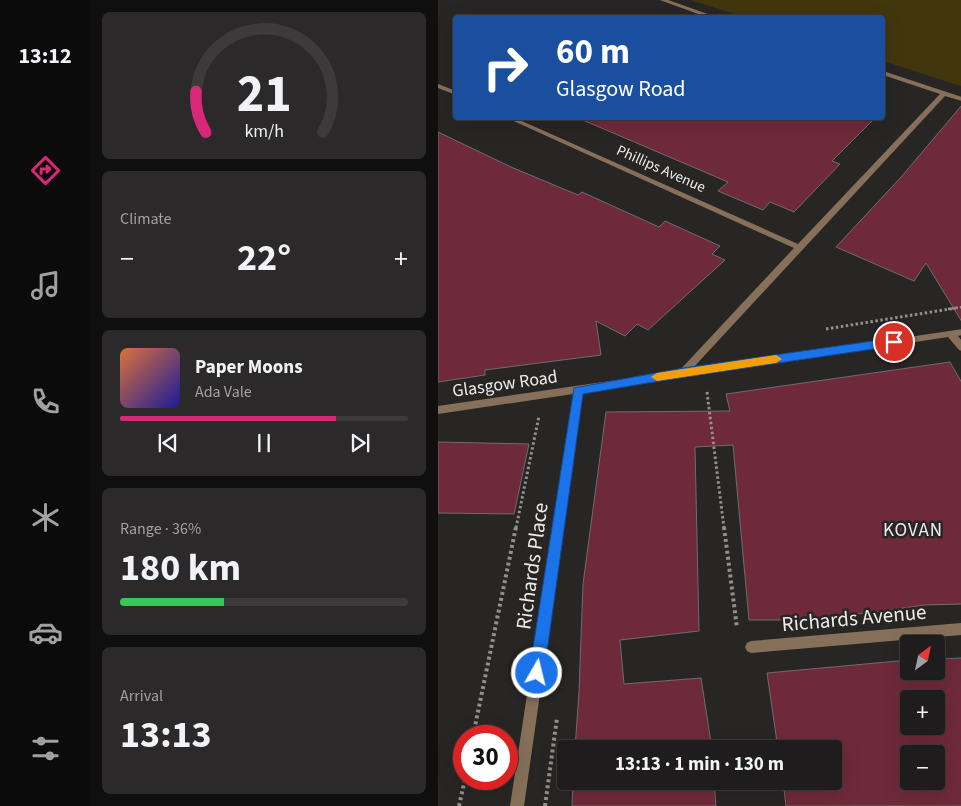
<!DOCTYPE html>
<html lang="en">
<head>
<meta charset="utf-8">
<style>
	:root { --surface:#1e1c1c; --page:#2b2929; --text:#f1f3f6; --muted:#a1a1a3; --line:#3c3a3b; --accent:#db2777 }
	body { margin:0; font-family:"Source Sans 3",sans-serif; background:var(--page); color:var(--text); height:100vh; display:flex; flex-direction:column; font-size:19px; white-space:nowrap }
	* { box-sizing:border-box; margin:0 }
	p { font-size:16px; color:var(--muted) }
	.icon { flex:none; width:28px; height:28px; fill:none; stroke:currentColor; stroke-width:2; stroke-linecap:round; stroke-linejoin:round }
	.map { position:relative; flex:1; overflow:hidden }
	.panel { display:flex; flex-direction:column; gap:12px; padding:12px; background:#100f0f; width:348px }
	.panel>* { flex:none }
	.top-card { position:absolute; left:15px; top:15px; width:432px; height:105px; border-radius:5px; box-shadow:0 5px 20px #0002,0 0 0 1px var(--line); background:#1a4fa0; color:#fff; overflow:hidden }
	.needle { width:32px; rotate:33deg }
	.buttons { position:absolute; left:462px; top:635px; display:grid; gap:10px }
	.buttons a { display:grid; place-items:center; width:45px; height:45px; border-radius:5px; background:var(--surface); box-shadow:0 5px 20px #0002,0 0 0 1px var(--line); font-size:25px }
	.speed { position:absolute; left:15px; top:725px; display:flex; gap:10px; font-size:25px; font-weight:700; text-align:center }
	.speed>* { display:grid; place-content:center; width:65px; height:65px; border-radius:50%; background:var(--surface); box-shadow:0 5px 20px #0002,0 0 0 1px var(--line); line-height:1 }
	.speed .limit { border:8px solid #d22; background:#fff; color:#111 }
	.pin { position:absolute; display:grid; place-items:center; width:42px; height:42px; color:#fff; margin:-21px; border:2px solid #fff; border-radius:50%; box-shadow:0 1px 5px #0007 }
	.me { position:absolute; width:55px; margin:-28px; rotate:8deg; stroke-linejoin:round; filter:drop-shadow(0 0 4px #0008) }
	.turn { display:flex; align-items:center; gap:18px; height:105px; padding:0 20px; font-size:22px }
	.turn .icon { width:65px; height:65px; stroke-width:2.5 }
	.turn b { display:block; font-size:35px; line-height:42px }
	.big { font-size:38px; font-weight:700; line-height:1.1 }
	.panel .widget { flex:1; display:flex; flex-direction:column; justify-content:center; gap:8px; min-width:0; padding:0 18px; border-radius:8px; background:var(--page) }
	.panel .dial { align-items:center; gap:0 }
	.dial svg { height:130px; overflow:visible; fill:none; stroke:var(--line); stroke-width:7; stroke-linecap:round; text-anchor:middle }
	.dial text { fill:var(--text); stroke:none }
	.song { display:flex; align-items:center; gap:15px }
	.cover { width:60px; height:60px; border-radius:8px; background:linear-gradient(135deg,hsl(20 70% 55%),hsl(240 70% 35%)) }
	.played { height:5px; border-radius:2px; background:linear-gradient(90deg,var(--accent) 75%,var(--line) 75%) }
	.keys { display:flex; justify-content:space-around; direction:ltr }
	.heat { display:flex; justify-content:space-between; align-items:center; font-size:28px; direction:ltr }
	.charge { height:8px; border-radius:4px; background:linear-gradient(90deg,#34c759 36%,var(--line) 0) }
	.trip { position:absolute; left:119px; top:740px; width:285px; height:50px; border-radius:5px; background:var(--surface); box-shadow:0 5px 20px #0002,0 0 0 1px var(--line); font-weight:700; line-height:50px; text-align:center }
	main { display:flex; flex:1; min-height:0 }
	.tab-bar { display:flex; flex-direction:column; width:90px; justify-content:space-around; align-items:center; background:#0c0b0b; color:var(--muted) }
	.tab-bar .icon { width:35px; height:35px }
	.tab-bar .selected { color:var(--accent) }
	.tab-bar b { font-size:22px; color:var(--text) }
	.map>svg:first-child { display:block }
	.green { fill:#42360d }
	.building { fill:#6e2a3a; stroke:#6f6c6d; fill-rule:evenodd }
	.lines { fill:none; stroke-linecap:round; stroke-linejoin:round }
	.path-far2 { stroke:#918f8f; stroke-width:2.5; stroke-dasharray:2 2; stroke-linecap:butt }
	.path-far1 { stroke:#918f8f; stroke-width:3; stroke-dasharray:2.5 2.5; stroke-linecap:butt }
	.path { stroke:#918f8f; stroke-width:4; stroke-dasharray:3 3; stroke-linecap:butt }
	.minor { fill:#87705a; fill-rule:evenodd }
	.route { fill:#1a73e8; stroke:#114b97 }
	.slow { fill:#f59e0b }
	.labels { text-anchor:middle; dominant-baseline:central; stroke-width:5; stroke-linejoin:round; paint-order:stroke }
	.far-street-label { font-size:15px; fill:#edebeb; stroke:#282625 }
	.street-label { font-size:18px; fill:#edebeb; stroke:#282625 }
	.neighbourhood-label { font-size:19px; letter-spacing:1px; fill:#edebeb; stroke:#282625 }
	.near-street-label { font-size:21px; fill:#edebeb; stroke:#282625 }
</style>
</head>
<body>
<main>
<nav class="tab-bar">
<b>13:12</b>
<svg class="icon selected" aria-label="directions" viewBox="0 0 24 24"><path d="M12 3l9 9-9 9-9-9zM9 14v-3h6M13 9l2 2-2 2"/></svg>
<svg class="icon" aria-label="music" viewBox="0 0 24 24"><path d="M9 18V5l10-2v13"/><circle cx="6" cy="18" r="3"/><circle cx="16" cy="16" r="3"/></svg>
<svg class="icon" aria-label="phone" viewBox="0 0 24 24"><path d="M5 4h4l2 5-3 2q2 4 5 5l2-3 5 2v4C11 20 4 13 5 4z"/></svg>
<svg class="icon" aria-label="climate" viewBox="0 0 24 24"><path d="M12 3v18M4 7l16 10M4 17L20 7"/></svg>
<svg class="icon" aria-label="car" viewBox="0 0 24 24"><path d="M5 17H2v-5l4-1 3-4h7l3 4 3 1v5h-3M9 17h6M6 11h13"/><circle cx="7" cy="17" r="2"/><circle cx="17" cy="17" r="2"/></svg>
<svg class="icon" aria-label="filters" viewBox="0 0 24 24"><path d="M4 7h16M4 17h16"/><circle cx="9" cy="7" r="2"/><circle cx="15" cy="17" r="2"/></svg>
</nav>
<section class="panel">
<div class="widget dial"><svg viewBox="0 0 100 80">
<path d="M14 69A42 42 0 1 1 86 69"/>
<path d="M14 69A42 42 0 0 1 8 44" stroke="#db2777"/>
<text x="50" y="56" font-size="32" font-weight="700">21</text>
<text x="50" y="72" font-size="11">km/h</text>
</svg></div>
<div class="widget"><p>Climate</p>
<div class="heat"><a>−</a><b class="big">22°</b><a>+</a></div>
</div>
<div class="widget">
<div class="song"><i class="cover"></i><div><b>Paper Moons</b><p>Ada Vale</p></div></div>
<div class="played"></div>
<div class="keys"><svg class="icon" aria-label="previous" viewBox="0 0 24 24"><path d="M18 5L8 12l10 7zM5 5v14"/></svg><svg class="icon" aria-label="pause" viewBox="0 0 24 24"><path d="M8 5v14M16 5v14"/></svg><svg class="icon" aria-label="next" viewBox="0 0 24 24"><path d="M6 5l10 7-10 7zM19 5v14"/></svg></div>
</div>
<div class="widget"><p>Range · 36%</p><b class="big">180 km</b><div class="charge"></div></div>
<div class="widget"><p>Arrival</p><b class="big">13:13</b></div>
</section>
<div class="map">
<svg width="524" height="806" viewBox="0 0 524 806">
	<rect width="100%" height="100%" fill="#282625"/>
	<path class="green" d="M252,0H523V86L445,61V18L307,17Z"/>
	<path class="building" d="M524,105V322L488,263L476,281L398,247L464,176Z
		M140,118H437L394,161L402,164L356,212L332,202L325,210L280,191L290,182Z
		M0,132L73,167L140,195L144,192L221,227L227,221L282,246L274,254L287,260L210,330L199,324L187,336L158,321L163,355L47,370V375L0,382Z
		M512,362L524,383V604L486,605L439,612L359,620H311L295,445L257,447L261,631L182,640L186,684L263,678L274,749H137L141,692L145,584L168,412L292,411L288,394Z
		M0,442L91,444L76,514L0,513Z
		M524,658V806H348L345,781H395V749H340L329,673L471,660V671H499V659ZM471,699H499V726H471ZM471,754H499V781H471Z
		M135,781H276L278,806H134Z"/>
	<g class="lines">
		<path class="path-far2" d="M510,309L524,307"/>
		<path class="path-far1" d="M388,329L518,308
			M269,392L286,528
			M78,528L101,416"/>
		<path class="path" d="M286,527L299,628
			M35,736L78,527
			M21,806L27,779
			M107,806L119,718"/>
		<path class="minor" d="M222,0H230L281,18H271Z
			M445,71L524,97V101L507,96L254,369L524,329V335L520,336L524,341V351L521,350L510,337L145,393L86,806H72L135,394L0,414V406L241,371L356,248L69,118H77L360,244L502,94L445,75Z
			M0,84L18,91V95L0,88Z
			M524,623V635L313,653L309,651L307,647L309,643L313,641Z"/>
	</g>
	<path class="route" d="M456,338L461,342L456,346L245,377L145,394L106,673L104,678L99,680L93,678L91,673L136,388L245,368Z"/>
	<path class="slow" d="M338,355L344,359L338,363L219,381L213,377L219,373Z"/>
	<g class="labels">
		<g class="far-street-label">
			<text transform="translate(223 169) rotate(24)">Phillips Avenue</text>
		</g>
		<g class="street-label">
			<text transform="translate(67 384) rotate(-8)">Glasgow Road</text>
		</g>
		<g class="neighbourhood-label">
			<text x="475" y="530">KOVAN</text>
		</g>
		<g class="near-street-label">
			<text transform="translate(94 566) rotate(-82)">Richards Place</text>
			<text transform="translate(416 618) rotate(-5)">Richards Avenue</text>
		</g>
	</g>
</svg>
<div class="buttons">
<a><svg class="needle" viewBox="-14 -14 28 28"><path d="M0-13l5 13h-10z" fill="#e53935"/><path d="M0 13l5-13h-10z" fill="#a1a1a3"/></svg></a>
<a>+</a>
<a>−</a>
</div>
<div class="speed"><div class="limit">30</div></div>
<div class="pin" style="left:456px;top:342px;background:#d93025"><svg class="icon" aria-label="arrive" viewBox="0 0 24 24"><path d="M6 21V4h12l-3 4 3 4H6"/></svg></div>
<svg class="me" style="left:99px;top:673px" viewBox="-20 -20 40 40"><circle r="17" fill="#1a73e8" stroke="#fff" stroke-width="3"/><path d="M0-11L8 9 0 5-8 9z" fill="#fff"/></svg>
<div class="trip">13:13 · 1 min · 130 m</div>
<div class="top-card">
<div class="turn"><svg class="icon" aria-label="right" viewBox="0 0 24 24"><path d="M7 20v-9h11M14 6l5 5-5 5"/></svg><div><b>60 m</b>Glasgow Road</div></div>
</div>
</div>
</main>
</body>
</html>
